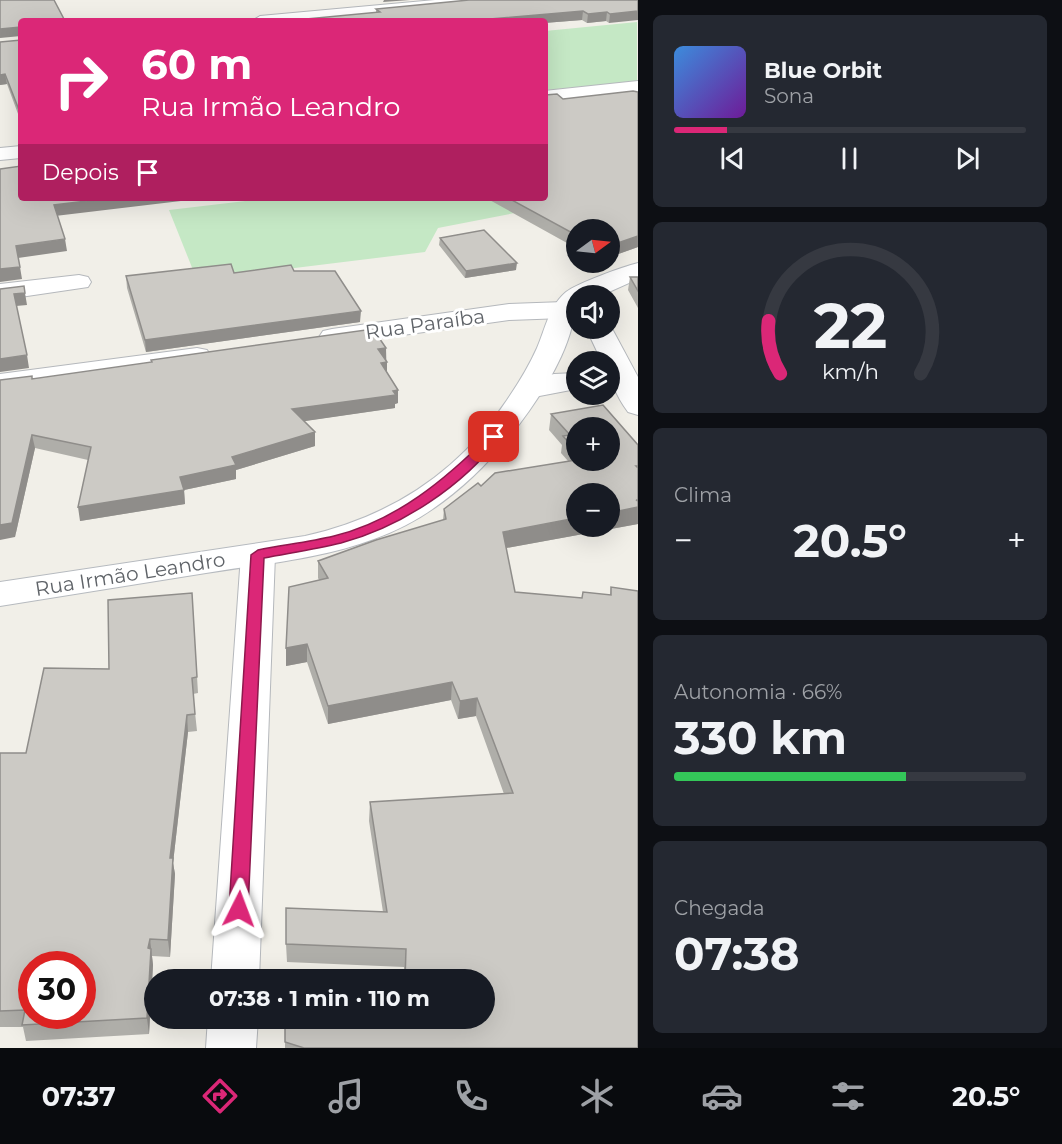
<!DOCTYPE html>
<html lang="pt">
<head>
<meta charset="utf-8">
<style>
	:root { --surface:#171b24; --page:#242831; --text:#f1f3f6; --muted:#9ea1a6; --line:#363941; --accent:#db2777 }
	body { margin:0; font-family:Montserrat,sans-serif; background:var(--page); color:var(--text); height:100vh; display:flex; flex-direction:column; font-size:22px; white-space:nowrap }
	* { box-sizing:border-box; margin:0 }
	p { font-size:20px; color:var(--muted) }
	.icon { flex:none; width:33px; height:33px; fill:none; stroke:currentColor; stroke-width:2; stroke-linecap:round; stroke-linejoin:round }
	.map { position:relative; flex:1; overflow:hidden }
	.drawer { display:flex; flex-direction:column; gap:15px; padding:15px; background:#0d0f14; width:424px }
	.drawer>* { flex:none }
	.banner { position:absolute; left:18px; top:18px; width:530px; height:183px; border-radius:6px; box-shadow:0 6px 24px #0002; background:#db2777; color:#fff; overflow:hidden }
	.needle { width:39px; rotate:75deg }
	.buttons { position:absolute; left:566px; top:219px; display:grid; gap:12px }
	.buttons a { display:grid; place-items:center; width:54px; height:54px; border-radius:50%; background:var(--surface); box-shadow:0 6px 24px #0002; font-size:30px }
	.speed { position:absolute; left:18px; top:951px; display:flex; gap:12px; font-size:30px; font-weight:700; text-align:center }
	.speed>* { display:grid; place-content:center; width:78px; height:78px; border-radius:50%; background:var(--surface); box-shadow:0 6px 24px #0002; line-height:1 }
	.speed .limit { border:9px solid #d22; background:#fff; color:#111 }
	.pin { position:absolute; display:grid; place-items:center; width:51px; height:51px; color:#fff; margin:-26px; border-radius:12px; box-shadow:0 3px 9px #0006 }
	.me { position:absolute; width:66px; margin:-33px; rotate:3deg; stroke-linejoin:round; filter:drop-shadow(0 0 4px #0008) }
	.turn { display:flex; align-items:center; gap:21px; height:126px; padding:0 24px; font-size:27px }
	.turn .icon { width:78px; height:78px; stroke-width:2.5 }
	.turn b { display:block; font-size:42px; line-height:51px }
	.then { display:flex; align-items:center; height:57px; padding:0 24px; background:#0003; gap:12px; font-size:22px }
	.big { font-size:45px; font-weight:700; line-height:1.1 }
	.drawer .widget { flex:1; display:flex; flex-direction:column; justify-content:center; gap:9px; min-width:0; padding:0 21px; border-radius:9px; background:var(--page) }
	.drawer .dial { align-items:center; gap:0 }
	.dial svg { height:156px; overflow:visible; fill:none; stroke:var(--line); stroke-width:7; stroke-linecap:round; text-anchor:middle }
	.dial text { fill:var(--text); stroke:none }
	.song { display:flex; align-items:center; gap:18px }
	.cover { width:72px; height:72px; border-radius:9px; background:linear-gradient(135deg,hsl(210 70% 55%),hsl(280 70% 35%)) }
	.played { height:6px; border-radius:3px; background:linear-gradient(90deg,var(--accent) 15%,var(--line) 15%) }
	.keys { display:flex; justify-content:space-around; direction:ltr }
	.heat { display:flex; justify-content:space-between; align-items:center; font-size:33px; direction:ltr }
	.charge { height:9px; border-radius:4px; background:linear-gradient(90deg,#34c759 66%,var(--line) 0) }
	.trip { position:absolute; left:144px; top:969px; width:351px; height:60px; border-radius:30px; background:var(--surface); box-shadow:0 6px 24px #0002; font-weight:700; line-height:60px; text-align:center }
	.dock { display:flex; height:96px; justify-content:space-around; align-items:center; background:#090b0e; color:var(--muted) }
	.dock .icon { width:42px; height:42px }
	.dock .current { color:var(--accent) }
	.dock b { font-size:27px; color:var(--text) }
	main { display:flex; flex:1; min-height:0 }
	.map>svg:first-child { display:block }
	.green { fill:#c5e8c5 }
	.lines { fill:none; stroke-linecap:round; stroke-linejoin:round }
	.street-casing { stroke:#b5b8bc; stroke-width:2 }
	.secondary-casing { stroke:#b6babf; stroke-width:2 }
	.street { fill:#fff; fill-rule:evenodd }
	.secondary { fill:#fff; fill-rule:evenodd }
	.wall { fill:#afaea9; fill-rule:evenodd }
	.shaded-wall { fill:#8f8d8a }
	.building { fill:#cccac5; stroke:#8f8d8a; stroke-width:1.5; fill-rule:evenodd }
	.route { fill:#db2777; stroke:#8e194d; stroke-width:1.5 }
	.labels { text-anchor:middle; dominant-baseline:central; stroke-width:6; stroke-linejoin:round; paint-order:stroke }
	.street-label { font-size:20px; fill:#5f6368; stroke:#fff }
</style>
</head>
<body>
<main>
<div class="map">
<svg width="638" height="1048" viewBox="0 0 638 1048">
	<rect width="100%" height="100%" fill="#f1efe8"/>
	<path class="green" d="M637,22V82L545,90V31Z
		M270,198H503L520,212L438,228L425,252L197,280L169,210Z"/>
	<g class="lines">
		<defs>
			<path id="street" d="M435,0H494L486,5L312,21H252L260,16Z
				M638,81V93L544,103V91Z
				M21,146V158L0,160V148Z
				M79,275L88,277L91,282L88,287L0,300V284Z
				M564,302L576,305V321L564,318L509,320L332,345L323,343L319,337L323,331L332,329L509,304Z
				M609,323L638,377V415L628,412C617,397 609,380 609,362H602L586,328H609Z
				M197,348L207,350L211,356L207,362L0,392V374Z
				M576,373V389L529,398L519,395L515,389L519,383L554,374Z
				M258,544L270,547L275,555L259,980H211L241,555L246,547Z
				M208,1018H258L256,1048H206Z"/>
			<path id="secondary" d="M638,263V279L600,296H576C576,337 552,378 529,411C490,466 439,516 374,539C321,559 262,564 206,573C137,584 69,595 0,606V582L305,536C390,517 458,473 507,400C518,384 529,366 537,348C545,330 549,306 566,292C578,283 622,267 638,263Z"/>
		</defs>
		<use href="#street" class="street-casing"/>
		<use href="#secondary" class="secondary-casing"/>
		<use href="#street" class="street"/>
		<use href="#secondary" class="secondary"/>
	</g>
	<path class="wall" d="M638,0L609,23L606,21L587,23L582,20L544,23V21L376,13V9Z
		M21,40V122L7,84L0,85Z
		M638,92V247L610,257L609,255V230H576V248L486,198H544L545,95L563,99Z
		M440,238L516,270L465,278L439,245Z
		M294,271L360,322L146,352L127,288L126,276Z
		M630,277H638V308L628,290Z
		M386,348L387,373L398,390V403L395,404V408L304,421L315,432V446L236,470V479L184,490L185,504L80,521L88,460L35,448L15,537L32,379Z
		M551,414L638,445V524L506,548L515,592L582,598L583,592L610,595L611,587L638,1048H285V1018L404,1023V1018H484V980H404V967L287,962L286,944L383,912L369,821L370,802L504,794L476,716L458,719L451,700L328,724L307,662L286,666L319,580L318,578V561L443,520L444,509L481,486L568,461L561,453L562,445L549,430ZM576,428L609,460H576Z
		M192,593L198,693L193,694L197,731L188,732L173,863L175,874L170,957L152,956L153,965L149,1034L26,1041L23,1027H0V753H26L109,669Z"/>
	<path class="shaded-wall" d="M384,0H410L383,2Z
		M583,11L582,20L544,23V21H467Z
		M638,11V20L609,23L610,14Z
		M607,12L606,21L587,23L588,14Z
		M21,27V36L0,38V29Z
		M5,74L7,84L0,85V75Z
		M112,198H206L55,216L54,205Z
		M638,236V247L610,257L612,245Z
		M65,239L67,251L18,258L16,246Z
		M517,263L516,270L465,278L466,271Z
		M20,267L22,279L0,282V269Z
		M25,293L27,305L16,306L14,294Z
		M361,311L360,322L146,352L145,340Z
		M386,348V361L378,349Z
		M27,355L29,368L0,372V359Z
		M387,362V375L381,363Z
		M398,390V403L395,404V408L292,423V409Z
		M315,432V446L236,470V479L184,490L185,504L80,521L78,507L180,477L232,457Z
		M32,435L35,448L15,537L0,540V525Z
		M636,500H638V524L501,549L503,532L576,518V526H609V513Z
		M307,644V662L286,666V648Z
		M452,682L451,700L328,724V706Z
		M477,698L476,716L458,719L460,701Z
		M187,715L188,732L173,863L175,874L170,957L168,940L170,858Z
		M150,939L153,965L149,1034L147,1018L148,948Z"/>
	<path class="building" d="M0,0H54L65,21H21V27L0,29Z
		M469,0H638V11L610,14L607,12L588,14L583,11L467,21H285L380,12L376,9Z
		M264,19H280L282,21H241Z
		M21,40V115L5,74L0,75V42Z
		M633,91L638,92V236L612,245L610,241H609V230H576V235L508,198H544V94L545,95L557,94L563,99Z
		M21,166V198H112L54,205L65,239L16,246L20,267L0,269V169Z
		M484,230L517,263L466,271L440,238Z
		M231,264L234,273L291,265L294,271H335L361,311L145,340L126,276Z
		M630,277H638V291Z
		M24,286L25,293L14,294L27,355L0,359V289Z
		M373,329L386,348L378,349L387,362L381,363L398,390L393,391L396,395L292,409L315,432L232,457L236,465L180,477L184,490L78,507L91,447L32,435L12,523L0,525V380L32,376V379L152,362L151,360Z
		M603,405L638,445V466H636L638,468V500H636L638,501V507L609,513V494H576V518L503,532L515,592L582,598L583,592L611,595V587L638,591V1048H304L285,1042V1018H390L405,1023V1018H484V980H405L406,949L286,944V908L387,912L370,802L513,793L477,698L460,701L452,682L328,706L307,644L286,648L289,587L328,578L318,561L376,540L446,519L444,509L478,483L481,486L495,473L576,460H609V428H576V451L563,436L570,435L551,414Z
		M192,593L197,677L192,678L195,714L187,715L170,858H173L168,940L150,939L148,948L151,949L147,1018L22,1025L25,1010L0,1011V753H26L44,668L109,669L108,600ZM32,964H82V1016H32Z"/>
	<path class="route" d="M494,434L500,437C463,486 401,527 341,543C316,549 290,553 264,558L248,909L245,914L239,917L232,914L229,909L251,555L258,550C283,545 309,542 334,536C396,521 446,479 490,435Z"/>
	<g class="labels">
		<g class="street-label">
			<text transform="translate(425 324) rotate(-8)">Rua Paraíba</text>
			<text transform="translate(130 574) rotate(-9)">Rua Irmão Leandro</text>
		</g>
	</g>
</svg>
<div class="buttons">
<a><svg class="needle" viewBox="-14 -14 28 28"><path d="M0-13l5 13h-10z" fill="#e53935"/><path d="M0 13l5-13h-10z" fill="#9ea1a6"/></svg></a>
<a><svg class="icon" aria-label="sound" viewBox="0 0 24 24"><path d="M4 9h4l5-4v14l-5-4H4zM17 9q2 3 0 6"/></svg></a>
<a><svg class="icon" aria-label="layers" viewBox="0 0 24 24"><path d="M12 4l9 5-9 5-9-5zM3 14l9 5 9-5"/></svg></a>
<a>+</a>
<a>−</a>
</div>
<div class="speed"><div class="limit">30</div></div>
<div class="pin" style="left:494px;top:437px;background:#d93025"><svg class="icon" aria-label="arrive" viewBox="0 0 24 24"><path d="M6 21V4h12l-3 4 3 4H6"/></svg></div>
<svg class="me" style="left:239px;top:909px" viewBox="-20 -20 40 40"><path d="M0-17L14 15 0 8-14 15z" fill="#db2777" stroke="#fff" stroke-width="4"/></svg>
<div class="trip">07:38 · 1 min · 110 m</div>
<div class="banner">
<div class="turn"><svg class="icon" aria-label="right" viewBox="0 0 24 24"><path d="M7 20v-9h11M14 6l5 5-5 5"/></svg><div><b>60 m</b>Rua Irmão Leandro</div></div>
<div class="then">Depois<svg class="icon" aria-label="arrive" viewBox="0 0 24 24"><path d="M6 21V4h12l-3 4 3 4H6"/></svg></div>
</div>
</div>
<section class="drawer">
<div class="widget">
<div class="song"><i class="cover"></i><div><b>Blue Orbit</b><p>Sona</p></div></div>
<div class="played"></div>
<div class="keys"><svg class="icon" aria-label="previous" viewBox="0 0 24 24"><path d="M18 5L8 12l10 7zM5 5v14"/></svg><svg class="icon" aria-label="pause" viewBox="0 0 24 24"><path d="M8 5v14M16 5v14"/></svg><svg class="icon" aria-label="next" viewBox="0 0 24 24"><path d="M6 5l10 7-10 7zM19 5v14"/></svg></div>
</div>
<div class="widget dial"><svg viewBox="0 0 100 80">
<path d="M14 69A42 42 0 1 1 86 69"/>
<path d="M14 69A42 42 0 0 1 8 42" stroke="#db2777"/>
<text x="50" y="56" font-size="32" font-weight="700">22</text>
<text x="50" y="72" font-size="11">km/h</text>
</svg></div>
<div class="widget"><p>Clima</p>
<div class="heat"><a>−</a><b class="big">20.5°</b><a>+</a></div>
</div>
<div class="widget"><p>Autonomia · 66%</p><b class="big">330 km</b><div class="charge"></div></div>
<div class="widget"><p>Chegada</p><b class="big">07:38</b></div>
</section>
</main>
<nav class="dock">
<b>07:37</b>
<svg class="icon current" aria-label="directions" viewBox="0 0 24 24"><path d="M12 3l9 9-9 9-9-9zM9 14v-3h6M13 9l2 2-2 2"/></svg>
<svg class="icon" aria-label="music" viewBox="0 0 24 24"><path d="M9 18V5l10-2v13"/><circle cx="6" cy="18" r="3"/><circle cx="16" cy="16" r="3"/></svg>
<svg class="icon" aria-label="phone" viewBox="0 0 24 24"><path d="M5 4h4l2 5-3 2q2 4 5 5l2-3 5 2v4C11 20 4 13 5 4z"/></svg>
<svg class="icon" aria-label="climate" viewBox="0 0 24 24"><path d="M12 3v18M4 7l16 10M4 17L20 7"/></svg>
<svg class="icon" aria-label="car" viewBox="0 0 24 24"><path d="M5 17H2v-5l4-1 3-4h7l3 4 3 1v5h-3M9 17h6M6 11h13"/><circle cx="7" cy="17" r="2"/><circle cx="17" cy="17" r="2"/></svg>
<svg class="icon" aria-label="filters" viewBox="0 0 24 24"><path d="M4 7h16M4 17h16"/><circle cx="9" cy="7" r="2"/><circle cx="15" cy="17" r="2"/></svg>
<b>20.5°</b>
</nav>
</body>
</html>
